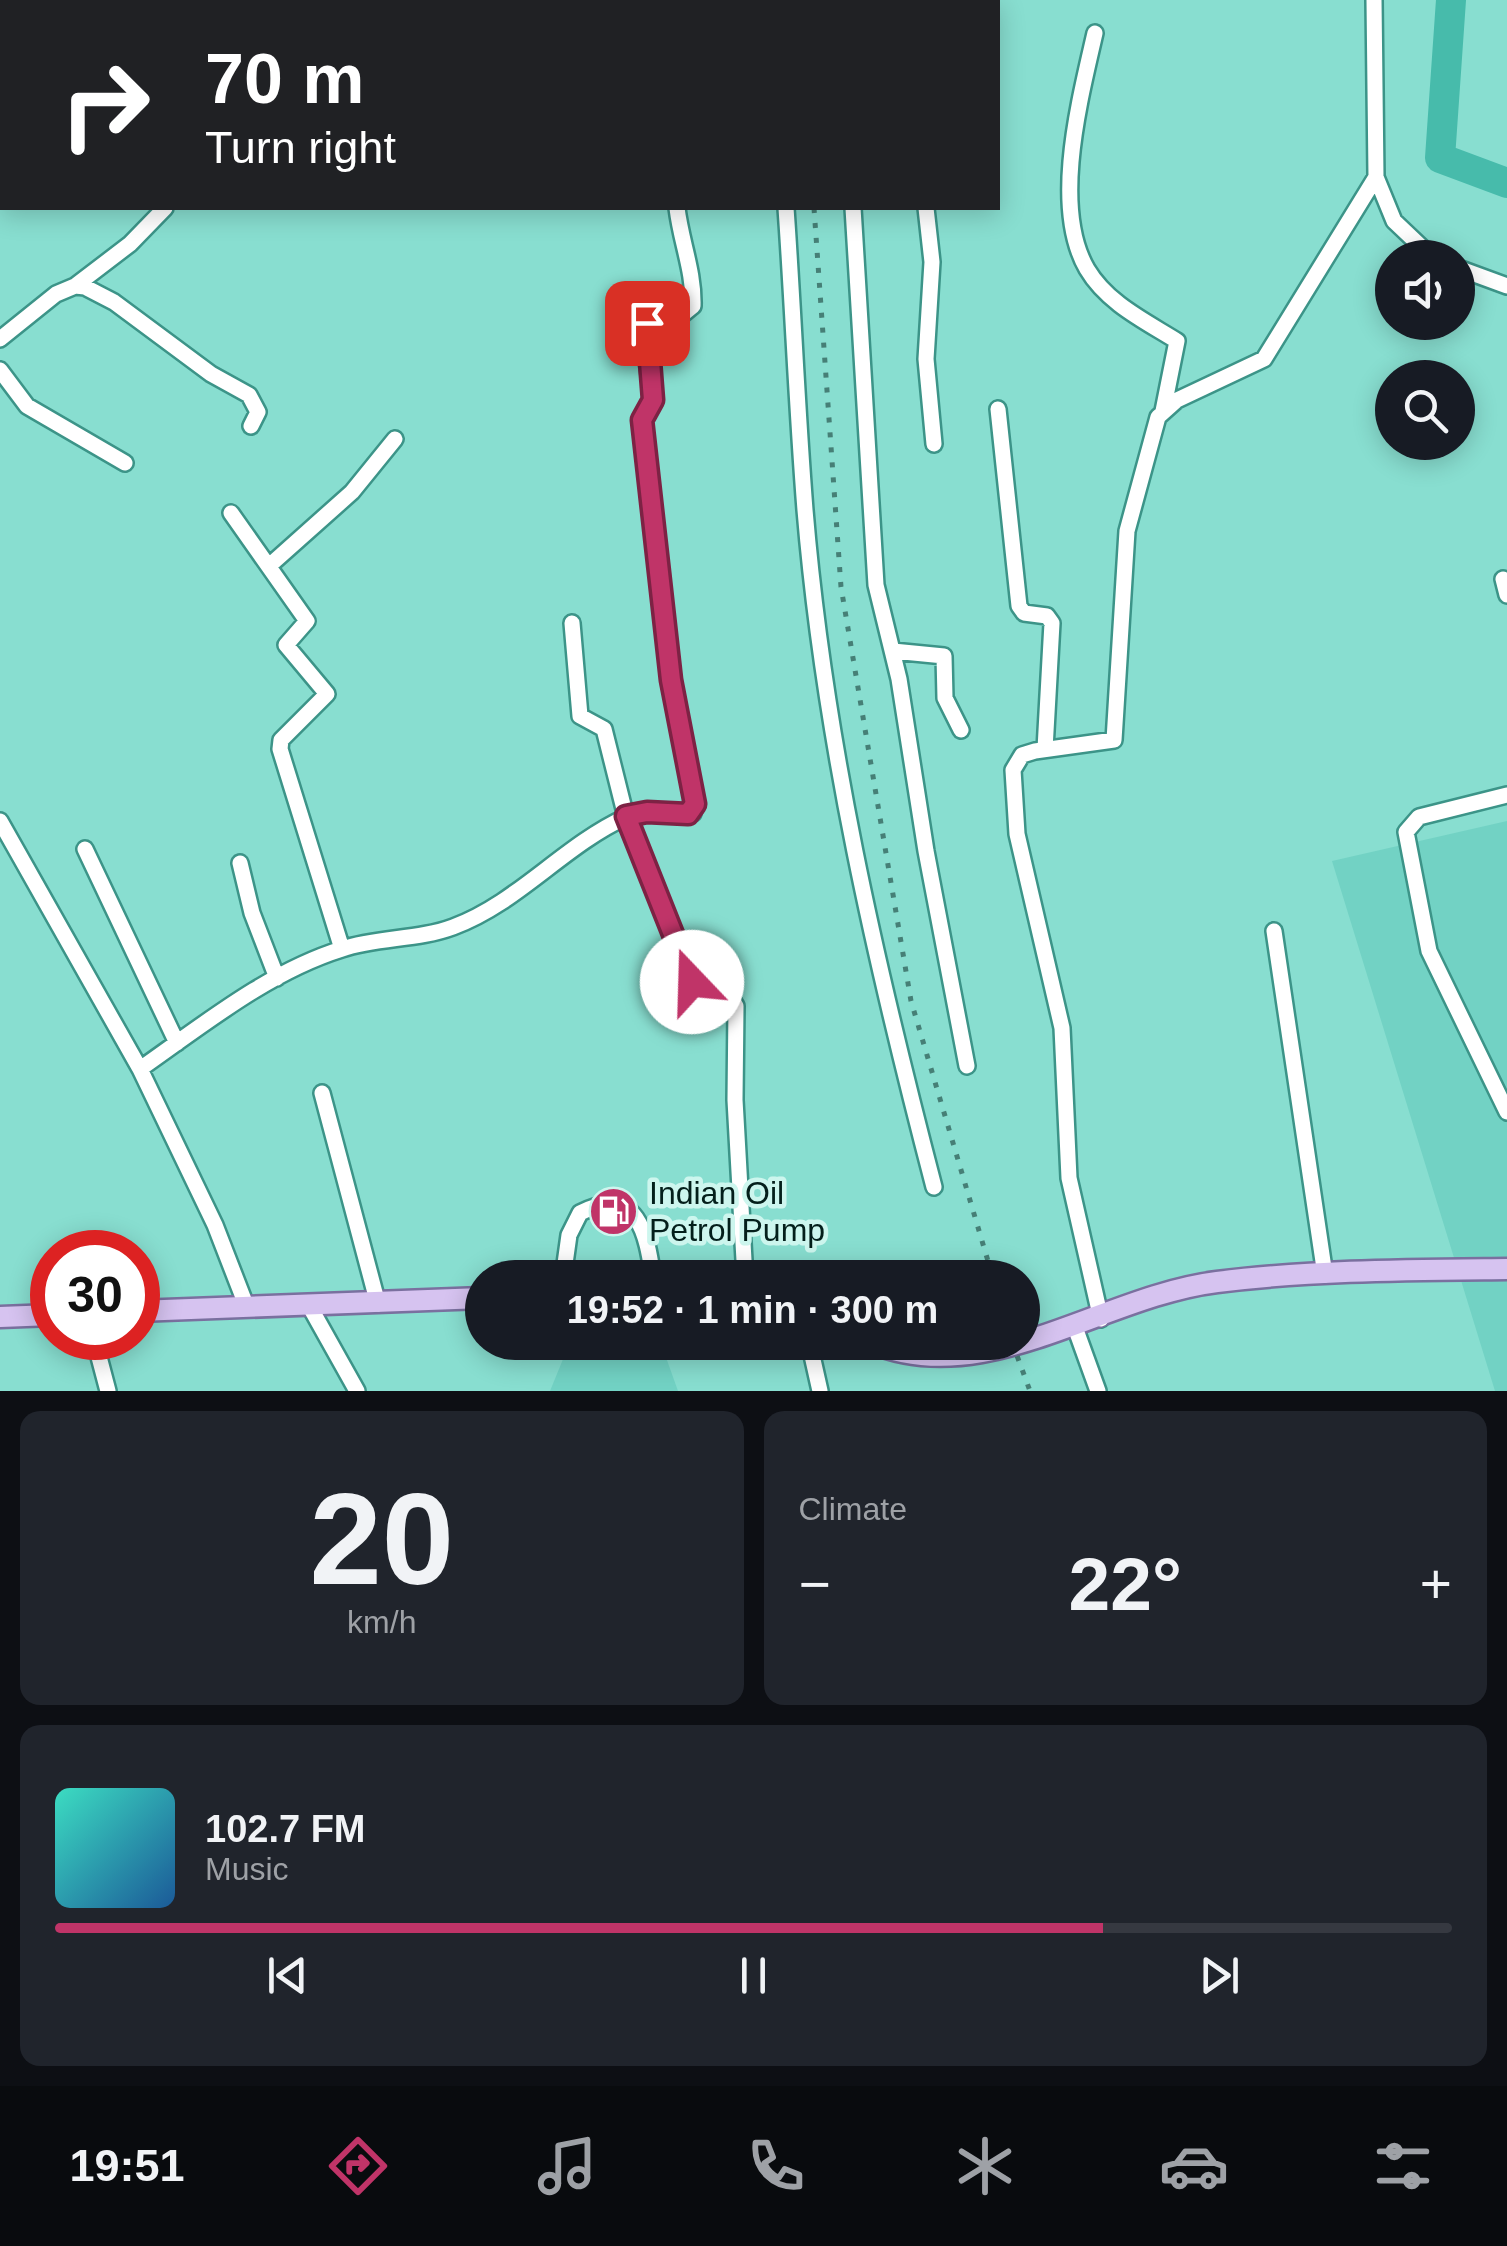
<!DOCTYPE html>
<html lang="en">
<head>
<meta charset="utf-8">
<style>
	:root { --surface:#171b24; --page:#20242c; --text:#f1f3f6; --muted:#9ea1a6; --line:#363941; --accent:#c03468 }
	body { margin:0; font-family:Helvetica,sans-serif; background:var(--page); color:var(--text); height:100vh; display:flex; flex-direction:column; font-size:38px; white-space:nowrap }
	* { box-sizing:border-box; margin:0 }
	p { font-size:32px; color:var(--muted) }
	.icon { flex:none; width:55px; height:55px; fill:none; stroke:currentColor; stroke-width:2; stroke-linecap:round; stroke-linejoin:round }
	.map { position:relative; height:1391px; overflow:hidden }
	.details { display:flex; flex-direction:column; gap:20px; padding:20px; background:#0d0f14; flex:1 }
	.details>* { flex:none }
	.guide { position:absolute; left:0px; top:0px; width:1000px; height:210px; box-shadow:0 5px 25px #0003; background:#202124; color:#fff; overflow:hidden }
	.buttons { position:absolute; left:1375px; top:240px; display:grid; gap:20px }
	.buttons a { display:grid; place-items:center; width:100px; height:100px; border-radius:50%; background:var(--surface); box-shadow:0 5px 25px #0003; font-size:50px }
	.speed { position:absolute; left:30px; top:1230px; display:flex; gap:20px; font-size:50px; font-weight:700; text-align:center }
	.speed>* { display:grid; place-content:center; width:130px; height:130px; border-radius:50%; background:var(--surface); box-shadow:0 5px 25px #0003; line-height:1 }
	.speed .limit { border:15px solid #d22; background:#fff; color:#111 }
	.pin { position:absolute; display:grid; place-items:center; width:85px; height:85px; color:#fff; margin:-42px; border-radius:20px; box-shadow:0 5px 15px #0006 }
	.me { position:absolute; width:110px; margin:-55px; rotate:339deg; stroke-linejoin:round; filter:drop-shadow(0 0 8px #0008) }
	.turn { display:flex; align-items:center; gap:35px; height:210px; padding:0 40px; font-size:45px }
	.turn .icon { width:130px; height:130px; stroke-width:2.5 }
	.turn b { display:block; font-size:70px; line-height:85px }
	.big { font-size:75px; font-weight:600; line-height:1.1 }
	.details .tile { flex:1; display:flex; flex-direction:column; justify-content:center; gap:15px; min-width:0; padding:0 35px; border-radius:20px; background:var(--page) }
	.details .dial { align-items:center; gap:0 }
	.dial b { font-size:130px; line-height:1 }
	.song { display:flex; align-items:center; gap:30px }
	.cover { width:120px; height:120px; border-radius:15px; background:linear-gradient(135deg,hsl(170 70% 55%),hsl(210 70% 35%)) }
	.played { height:10px; border-radius:5px; background:linear-gradient(90deg,var(--accent) 75%,var(--line) 75%) }
	.keys { display:flex; justify-content:space-around; direction:ltr }
	.heat { display:flex; justify-content:space-between; align-items:center; font-size:55px; direction:ltr }
	.details .tiles { flex:1; display:grid; gap:20px; grid-template-columns:1fr 1fr }
	.tile:last-child { grid-column:span 2 }
	.trip { position:absolute; left:465px; top:1260px; width:575px; height:100px; border-radius:50px; background:var(--surface); box-shadow:0 5px 25px #0003; font-weight:600; line-height:100px; text-align:center }
	.menu { display:flex; height:160px; justify-content:space-around; align-items:center; background:#090b0e; color:var(--muted) }
	.menu .icon { width:70px; height:70px }
	.menu .on { color:var(--accent) }
	.menu b { font-size:45px; color:var(--text) }
	.map>svg:first-child { display:block }
	.built { fill:#72d2c4 }
	.lines { fill:none; stroke-linecap:round; stroke-linejoin:round }
	.river { stroke:#47bbab; stroke-width:30 }
	.minor-casing { stroke:#3c9488; stroke-width:20 }
	.major-casing { stroke:#7a709f; stroke-width:25 }
	.minor { stroke:#fff; stroke-width:15 }
	.major { stroke:#d6c3f0; stroke-width:20 }
	.rail { stroke:#467f76; stroke-width:5; stroke-dasharray:5 10; stroke-linecap:butt }
	.route-casing { stroke:#7d2244; stroke-width:25 }
	.route { stroke:#c03468; stroke-width:18 }
	.labels { text-anchor:middle; dominant-baseline:central; stroke-width:9; stroke-linejoin:round; paint-order:stroke }
	.poi-label { font-size:32px; fill:#041f1b; stroke:#cdf6ee; text-anchor:start }
</style>
</head>
<body>
<div class="map">
<svg width="1507" height="1391" viewBox="0 0 1507 1391">
	<rect width="100%" height="100%" fill="#88ded0"/>
	<path class="built" d="M1507,821V1391H1495L1332,861Z
		M568,1347L663,1349L678,1391H550Z"/>
	<g class="lines">
		<path class="river" d="M1451,0L1440,158L1507,183"/>
		<defs>
			<path id="minor" d="M773,0V2
				M837,0V2
				M915,0L916,2
				M670,2V0
				M1095,33C1080,99 1051,207 1087,269C1107,303 1145,321 1177,341L1163,411
				M1376,177L1394,221L1433,258
				M786,208C793,308 797,409 805,510C824,739 876,965 934,1187
				M853,208L876,585L899,679L926,851L967,1066
				M926,208L932,262L926,359L934,444
				M1458,268L1507,286
				M75,286L130,244L165,208
				M0,339L56,294L75,286L85,287L114,302L211,374L249,395L258,412L251,426
				M0,370L27,406L125,463
				M998,409L1019,606L1024,613L1047,616L1052,623L1045,749
				M231,513L307,621L286,645L327,694L281,740L280,749L342,949
				M269,566L352,492L395,439
				M1503,579L1507,595
				M572,623L580,716L604,729L626,817L699,1001L708,1005L730,996L736,1006L735,1100L745,1278
				M893,651L944,656L945,698L961,730
				M1507,795L1419,817L1406,832L1429,951L1507,1112
				M0,821L140,1069L215,1225L246,1305
				M85,849L177,1043
				M240,863L252,913L277,978
				M1274,931L1325,1275
				M140,1069C203,1025 268,972 342,949C378,937 418,940 453,927C518,903 563,846 626,817C648,806 671,817 693,813L695,804L671,680L642,420L653,404L645,346L648,316L655,311L682,315L693,306C694,271 681,242 677,208
				M322,1093L378,1304
				M563,1278L569,1235L580,1213C638,1183 647,1235 653,1278
				M310,1307L357,1391
				M1101,1319L1069,1178L1062,1028L1017,834L1013,770L1022,755L1035,751L1114,740L1127,531L1158,417L1177,400L1264,359L1376,177L1374,0
				M1076,1330L1098,1391
				M94,1338L108,1391
				M809,1342L820,1391"/>
			<path id="major" d="M138,1311L482,1298
				M0,1317L52,1315
				M870,1342C985,1391 1102,1296 1217,1282C1312,1270 1411,1270 1507,1269"/>
		</defs>
		<use href="#minor" class="minor-casing"/>
		<use href="#major" class="major-casing"/>
		<use href="#minor" class="minor"/>
		<use href="#major" class="major"/>
		<path class="rail" d="M799,0V2
			M814,208L841,587L911,1001L993,1278
			M1012,1342L1030,1391"/>
	</g>
	<g class="lines">
		<defs>
			<path id="route" d="M647,323L653,400L642,420L671,680L695,804L688,814L647,812L626,816L692,982"/>
		</defs>
		<use href="#route" class="route-casing"/>
		<use href="#route" class="route"/>
	</g>
	<defs>
		<symbol id="fuel-disc" viewBox="-11 -11 22 22"><circle r="9.5" fill="#c03468" stroke="#cdf6ee"/><path d="M-5.5-6h7V0h2V4h1.3V-2.5L3-4.5l.8-.8L6-3V5H2.5V1h-1V6h-7ZM-4.2-4.7v3.2H.2V-4.7Z" fill="#fff"/></symbol>
	</defs>
	<g fill-rule="evenodd">
		<use href="#fuel-disc" x="586" y="1184" width="55" height="55"/>
	</g>
	<g class="labels">
		<g class="poi-label">
			<text x="649" y="1193">Indian Oil<tspan x="649" dy="37">Petrol Pump</tspan></text>
		</g>
	</g>
</svg>
<div class="buttons">
<a><svg class="icon" aria-label="sound" viewBox="0 0 24 24"><path d="M4 9h4l5-4v14l-5-4H4zM17 9q2 3 0 6"/></svg></a>
<a><svg class="icon" aria-label="search" viewBox="0 0 24 24"><circle cx="10" cy="10" r="6"/><path d="M15 15l6 6"/></svg></a>
</div>
<div class="speed"><div class="limit">30</div></div>
<div class="pin" style="left:647px;top:323px;background:#d93025"><svg class="icon" aria-label="arrive" viewBox="0 0 24 24"><path d="M6 21V4h12l-3 4 3 4H6"/></svg></div>
<svg class="me" style="left:692px;top:982px" viewBox="-20 -20 40 40"><circle r="19" fill="#fff"/><path d="M0-13L10 11 0 6-10 11z" fill="#c03468"/></svg>
<div class="trip">19:52 · 1 min · 300 m</div>
<div class="guide">
<div class="turn"><svg class="icon" aria-label="right" viewBox="0 0 24 24"><path d="M7 20v-9h11M14 6l5 5-5 5"/></svg><div><b>70 m</b>Turn right</div></div>
</div>
</div>
<section class="details">
<div class="tiles">
<div class="tile dial"><b>20</b><p>km/h</p></div>
<div class="tile"><p>Climate</p>
<div class="heat"><a>−</a><b class="big">22°</b><a>+</a></div>
</div>
<div class="tile">
<div class="song"><i class="cover"></i><div><b>102.7 FM</b><p>Music</p></div></div>
<div class="played"></div>
<div class="keys"><svg class="icon" aria-label="previous" viewBox="0 0 24 24"><path d="M18 5L8 12l10 7zM5 5v14"/></svg><svg class="icon" aria-label="pause" viewBox="0 0 24 24"><path d="M8 5v14M16 5v14"/></svg><svg class="icon" aria-label="next" viewBox="0 0 24 24"><path d="M6 5l10 7-10 7zM19 5v14"/></svg></div>
</div>
</div>
</section>
<nav class="menu">
<b>19:51</b>
<svg class="icon on" aria-label="directions" viewBox="0 0 24 24"><path d="M12 3l9 9-9 9-9-9zM9 14v-3h6M13 9l2 2-2 2"/></svg>
<svg class="icon" aria-label="music" viewBox="0 0 24 24"><path d="M9 18V5l10-2v13"/><circle cx="6" cy="18" r="3"/><circle cx="16" cy="16" r="3"/></svg>
<svg class="icon" aria-label="phone" viewBox="0 0 24 24"><path d="M5 4h4l2 5-3 2q2 4 5 5l2-3 5 2v4C11 20 4 13 5 4z"/></svg>
<svg class="icon" aria-label="climate" viewBox="0 0 24 24"><path d="M12 3v18M4 7l16 10M4 17L20 7"/></svg>
<svg class="icon" aria-label="car" viewBox="0 0 24 24"><path d="M5 17H2v-5l4-1 3-4h7l3 4 3 1v5h-3M9 17h6M6 11h13"/><circle cx="7" cy="17" r="2"/><circle cx="17" cy="17" r="2"/></svg>
<svg class="icon" aria-label="filters" viewBox="0 0 24 24"><path d="M4 7h16M4 17h16"/><circle cx="9" cy="7" r="2"/><circle cx="15" cy="17" r="2"/></svg>
</nav>
</body>
</html>
